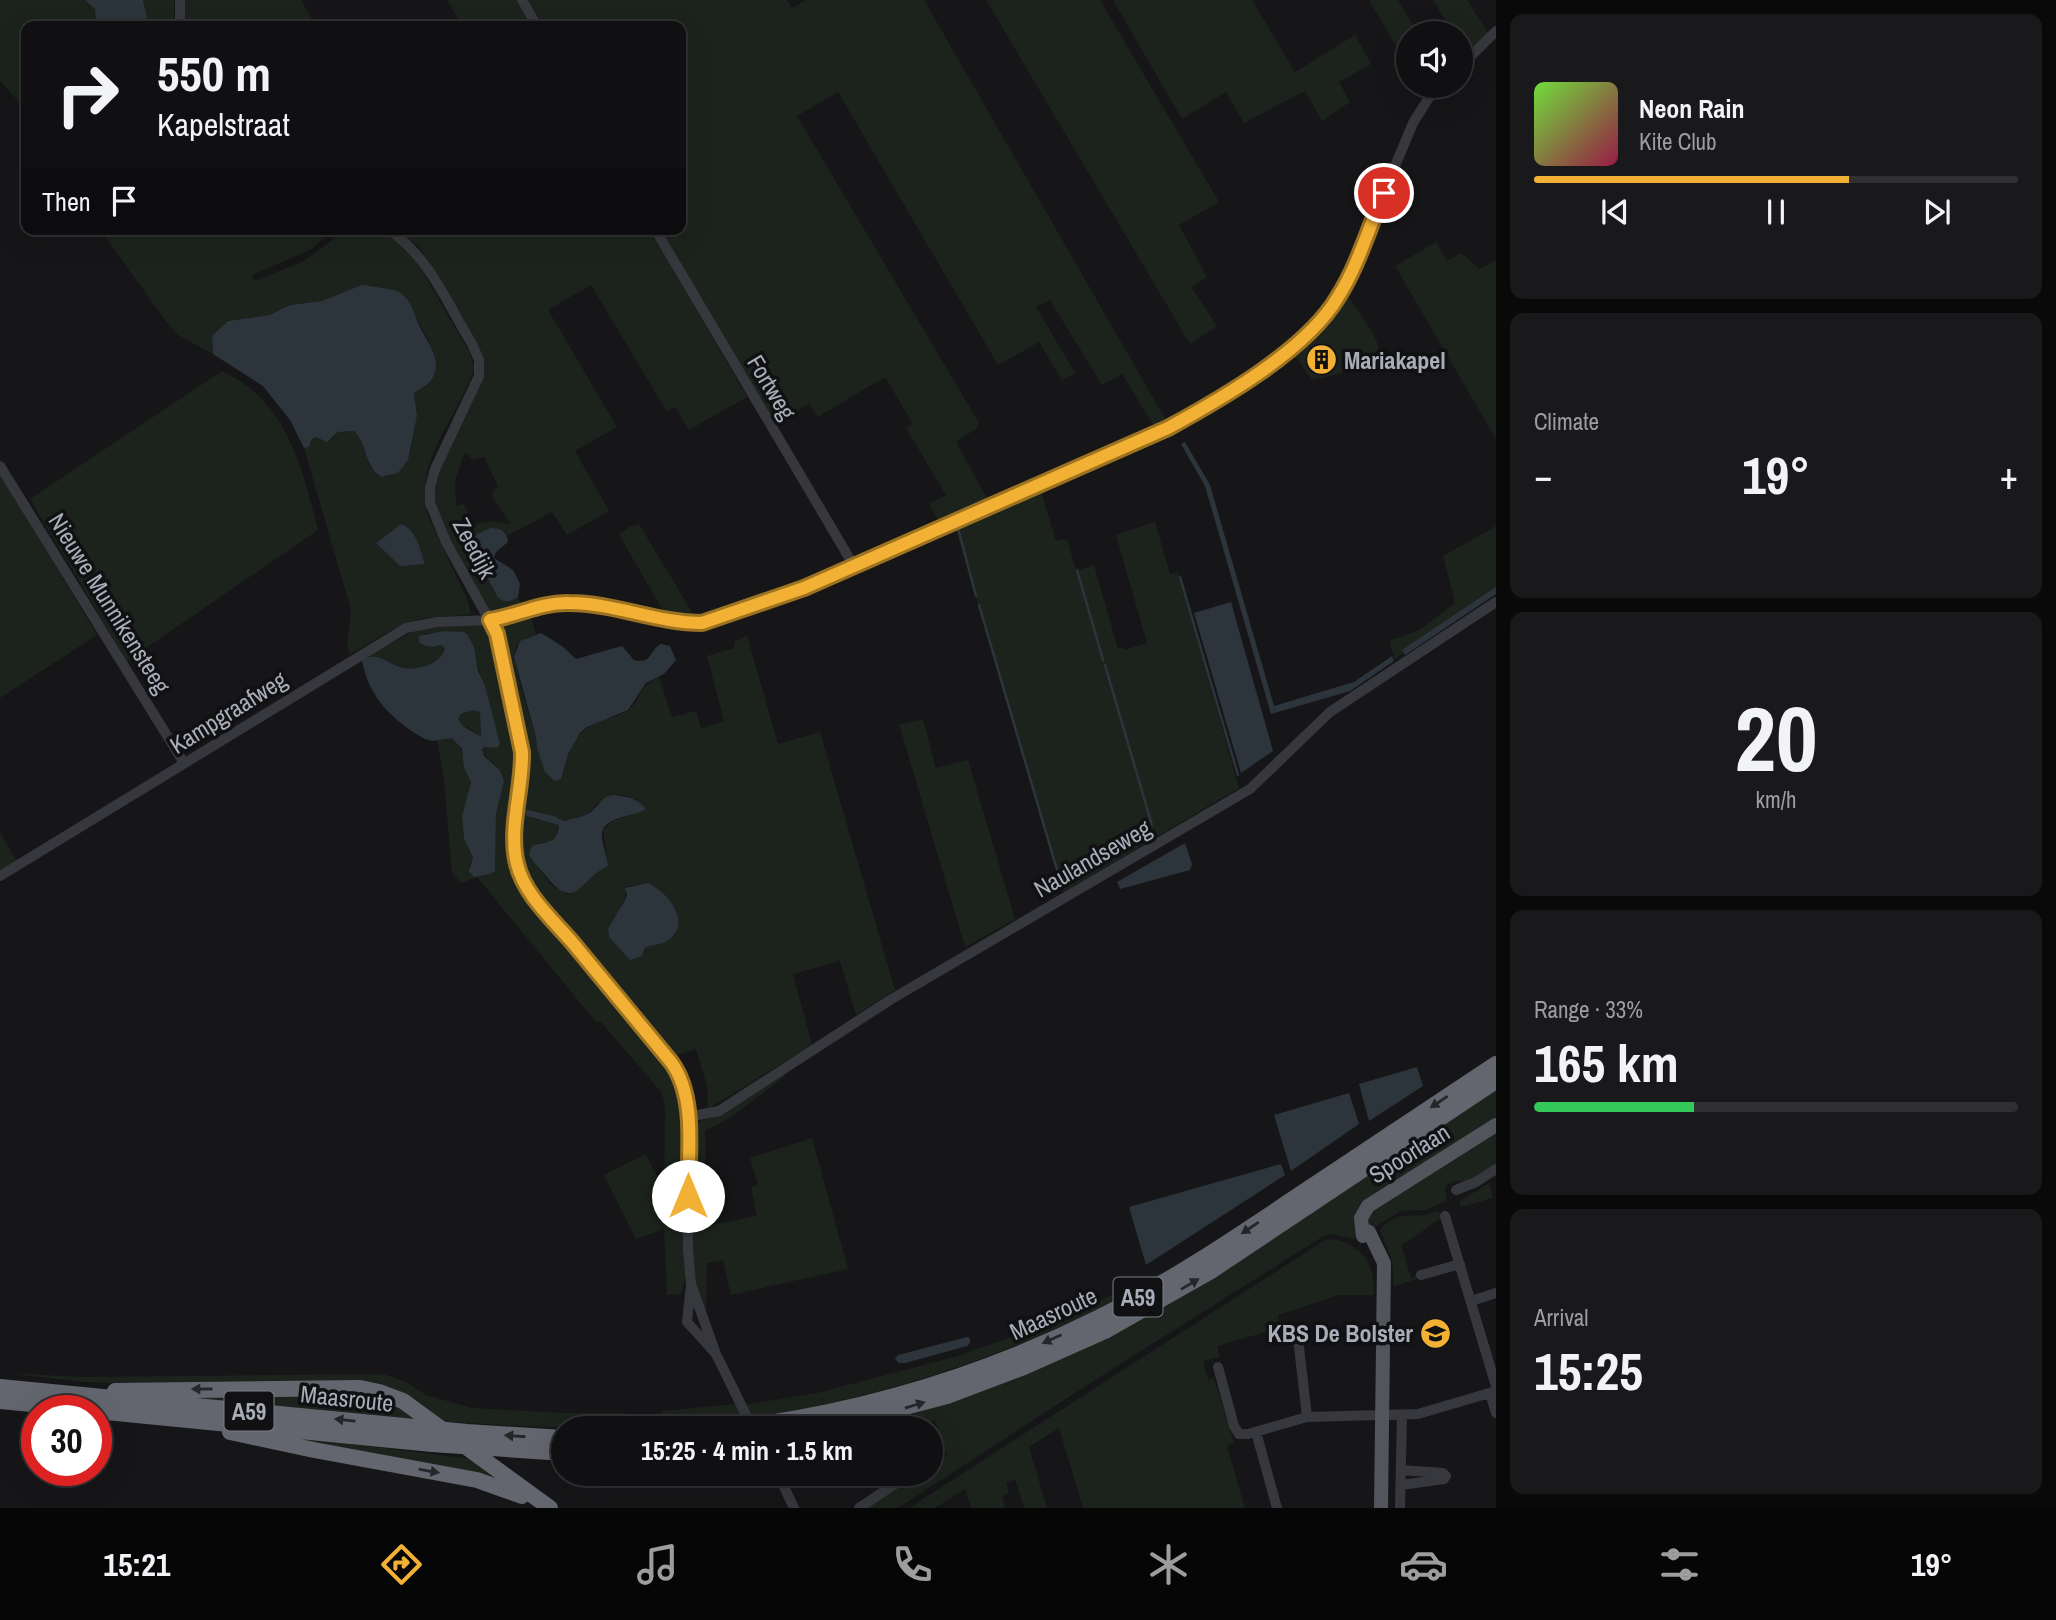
<!DOCTYPE html>
<html lang="en">
<head>
<meta charset="utf-8">
<style>
	:root { --surface:#101012; --page:#19191b; --text:#f1f3f6; --muted:#9c9d9f; --line:#303032; --accent:#f2b134 }
	body { margin:0; font-family:"Archivo Narrow",sans-serif; background:var(--page); color:var(--text); height:100vh; display:flex; flex-direction:column; font-size:26px; white-space:nowrap }
	* { box-sizing:border-box; margin:0 }
	p { font-size:23px; color:var(--muted) }
	.icon { flex:none; width:38px; height:38px; fill:none; stroke:currentColor; stroke-width:2; stroke-linecap:round; stroke-linejoin:round }
	.map { position:relative; flex:1; overflow:hidden }
	.details { display:flex; flex-direction:column; gap:14px; padding:14px; background:#09090a; width:560px }
	.details>* { flex:none }
	.hud { position:absolute; left:21px; top:21px; width:665px; height:214px; border-radius:14px; box-shadow:0 7px 28px #0002,0 0 0 2px var(--line); background:#101012; color:var(--text); overflow:hidden }
	.tools { position:absolute; left:1396px; top:21px; display:grid; gap:14px }
	.tools a { display:grid; place-items:center; width:77px; height:77px; border-radius:50%; background:var(--surface); box-shadow:0 7px 28px #0002,0 0 0 2px var(--line); font-size:35px }
	.speed { position:absolute; left:21px; top:1395px; display:flex; gap:14px; font-size:35px; font-weight:700; text-align:center }
	.speed>* { display:grid; place-content:center; width:91px; height:91px; border-radius:50%; background:var(--surface); box-shadow:0 7px 28px #0002,0 0 0 2px var(--line); line-height:1 }
	.speed .limit { border:10px solid #d22; background:#fff; color:#111 }
	.pin { position:absolute; display:grid; place-items:center; width:60px; height:60px; color:#fff; margin:-30px; border:4px solid #fff; border-radius:50%; box-shadow:0 2px 7px #0007 }
	.me { position:absolute; width:77px; margin:-38px; rotate:0deg; stroke-linejoin:round; filter:drop-shadow(0 0 5px #0008) }
	.turn { display:flex; align-items:center; gap:24px; height:147px; padding:0 21px; font-size:32px }
	.turn .icon { width:91px; height:91px; stroke-width:2.5 }
	.turn b { display:block; font-size:49px; line-height:60px }
	.then { display:flex; align-items:center; height:66px; padding:0 21px; background:#0003; gap:14px; font-size:26px }
	.big { font-size:52px; font-weight:700; line-height:1.1 }
	.details .card { flex:1; display:flex; flex-direction:column; justify-content:center; gap:10px; min-width:0; padding:0 24px; border-radius:14px; background:var(--page) }
	.details .dial { align-items:center; gap:0 }
	.dial b { font-size:91px; line-height:1 }
	.song { display:flex; align-items:center; gap:21px }
	.cover { width:84px; height:84px; border-radius:10px; background:linear-gradient(135deg,hsl(100 70% 55%),hsl(340 70% 35%)) }
	.played { height:7px; border-radius:4px; background:linear-gradient(90deg,var(--accent) 65%,var(--line) 65%) }
	.keys { display:flex; justify-content:space-around; direction:ltr }
	.heat { display:flex; justify-content:space-between; align-items:center; font-size:38px; direction:ltr }
	.charge { height:10px; border-radius:5px; background:linear-gradient(90deg,#34c759 33%,var(--line) 0) }
	.trip { position:absolute; left:551px; top:1416px; width:392px; height:70px; border-radius:35px; background:var(--surface); box-shadow:0 7px 28px #0002,0 0 0 2px var(--line); font-weight:700; line-height:70px; text-align:center }
	.menu { display:flex; height:112px; justify-content:space-around; align-items:center; background:#060607; color:var(--muted) }
	.menu .icon { width:49px; height:49px }
	.menu .active { color:var(--accent) }
	.menu b { font-size:32px; color:var(--text) }
	main { display:flex; flex:1; min-height:0 }
	.map>svg:first-child { display:block }
	.green { fill:#1c231d; fill-rule:evenodd }
	.water { fill:#2c353c; fill-rule:evenodd }
	.lines { fill:none; stroke-linecap:round; stroke-linejoin:round }
	.stream { stroke:#2c353c; stroke-width:2.5 }
	.minor { stroke:#37383d; stroke-width:10 }
	.major { stroke:#53555c; stroke-width:14 }
	.highway { stroke:#63666e; stroke-width:16 }
	.oneway { fill:#26262a }
	.route-casing { stroke:#9d7322; stroke-width:18 }
	.route { stroke:#f2b134; stroke-width:12 }
	.labels { text-anchor:middle; dominant-baseline:central; stroke-width:7; stroke-linejoin:round; paint-order:stroke }
	.shield { fill:#111113; stroke:#7b7e86; stroke-width:2 }
	.shield-label { font-size:23px; font-weight:bold; fill:#a8adb8 }
	.poi-label { font-size:24px; font-weight:bold; fill:#a8adb8; stroke:#111113; text-anchor:start }
	.street-label { font-size:24px; fill:#a8adb8; stroke:#111113 }
</style>
</head>
<body>
<main>
<div class="map">
<svg width="1496" height="1508" viewBox="0 0 1496 1508">
	<rect width="100%" height="100%" fill="#161618"/>
	<path class="green" d="M0,0H85L95,9L96,26H26V110L0,81Z
		M143,0H174V26H149Z
		M181,0H301L316,26H182Z
		M447,0H516L531,26H462Z
		M528,0H787L792,8L806,0H924L1167,422L1155,428L1122,374L1102,385L1050,300L1036,307L1075,373L1062,380L1039,342L998,365L838,92L797,116L979,423L977,428L956,442L988,500L939,522L929,504L946,495L906,428L913,424L885,377L818,417L809,404L773,423L661,229H681V26H543Z
		M986,0H1100L1219,202L1179,225L1207,277L1191,287L1217,326L1190,344Z
		M1113,0H1252L1295,72L1355,35L1371,64L1339,82L1350,102L1322,121L1305,91L1244,123L1226,92L1182,119Z
		M1369,0H1398L1418,33H1409V68Z
		M1433,0H1467L1488,33L1466,54L1461,46V33H1453Z
		M100,229H335L310,250L252,275L255,281L304,261L340,234L357,229H377L396,241L414,257L470,353L474,368C459,417 410,464 429,518L468,601L471,614C454,617 437,615 421,619C396,625 372,642 350,654L347,646L351,610L304,448L309,447L311,440L316,437L322,441L332,439L338,432L354,431L359,436L370,467L386,477L398,473L410,454L417,416L414,393C421,387 430,384 434,375C444,355 410,309 399,292L368,286L322,301L290,305L270,315L228,321L212,336L213,354L178,335L165,320ZM401,524L400,566L376,543Z
		M393,229H650L747,397L689,430L675,407L667,412L591,285L548,310L617,427L575,451L609,511L567,535L552,512L507,536L504,532L480,531L510,601L518,597L522,607L490,614L438,517L431,487L481,375L453,307L423,253L417,245ZM465,452L473,460L484,457L498,486L491,494L510,524L493,521L474,524L464,504L456,506L455,480Z
		M1436,242L1447,261L1461,253L1480,269L1496,260V439L1395,266Z
		M1345,291L1373,333L1383,357L1357,364L1356,359L1350,360L1351,371L1312,380L1292,351Z
		M222,371C233,377 245,383 254,392C293,425 306,483 318,530L127,661L30,499Z
		M0,474L97,635L0,698Z
		M1040,488L1056,541L1067,539L1076,571L1094,565L1118,649L1123,647L1124,650L1147,643L1116,535L1155,522L1170,574L1177,572L1180,577L1239,788L1063,892L955,526Z
		M639,524L695,617L664,612L619,535L629,527Z
		M1496,526V588L1395,659L1389,641L1419,630L1455,603L1443,556Z
		M530,614L536,634C529,637 521,639 517,645C509,658 531,720 536,737L537,748L563,774C569,742 578,729 609,718C616,716 624,714 630,709C643,695 637,688 659,677L672,717L696,711L701,728L724,721L707,656L734,648L735,641L747,636L778,744L820,732L895,990L856,1015L840,961L793,974L812,1045L708,1109L707,1086L696,1049L670,1057L529,882C516,858 523,837 522,811L534,819L557,823L559,825L556,835L550,842L538,843L537,866L551,885L567,894C585,890 592,873 608,865L603,830L613,821L631,815L636,799L620,795L597,803C590,816 577,817 564,821L554,816L524,809L527,762L500,631L508,621ZM647,883C661,890 672,901 677,916L652,944L645,948L644,953L630,960L608,933C612,917 629,903 625,887Z
		M479,624L487,628L492,634L517,745L518,766L510,850L515,873L543,913L678,1082L685,1125L686,1276L681,1294L667,1295L664,1229L636,1239L604,1175L646,1154L664,1191L665,1108L662,1093L601,1022H596L477,877L461,883L452,873L444,778L437,740L452,738L457,741L464,757V769L471,782L462,816L464,839L473,857L469,866L483,876L495,870L496,814L504,781L500,770L482,752L486,746L500,744L476,660L443,631L424,634L436,646L441,645L445,648C442,663 418,671 404,668C390,666 381,656 367,656L420,628Z
		M473,710L480,712L481,738L468,727L463,726L458,719L461,714Z
		M923,719L936,768L968,760L1015,919L965,947L899,724Z
		M0,832L17,862L0,873Z
		M793,1070L731,1117L705,1131L706,1226L757,1216L751,1187L758,1185L750,1158L812,1138L848,1269L731,1295L723,1260L707,1263L706,1314L693,1277L694,1124L723,1112Z
		M1496,1090V1119L1366,1203L1360,1236L1355,1239L1332,1234L1322,1237L1098,1378L898,1508H864L918,1474H931V1465L947,1455L935,1420L910,1428H858L928,1408L996,1385L1071,1355L1134,1324L1233,1266Z
		M1496,1129V1165L1469,1182L1456,1181L1449,1183L1445,1189L1447,1200L1426,1210L1401,1211L1373,1228V1220L1371,1229L1368,1218L1371,1211Z
		M1489,1183L1493,1198L1461,1207L1459,1202Z
		M1438,1211L1443,1217C1428,1225 1416,1238 1401,1245L1411,1278L1416,1276L1417,1279L1394,1286L1392,1260L1380,1230C1400,1206 1417,1222 1438,1211Z
		M1334,1239C1365,1248 1374,1263 1374,1295H1338L1278,1315L1280,1328L1217,1346L1220,1357L1203,1361L1208,1380L1214,1378L1234,1443L1227,1446L1245,1508H1083L1059,1428L1029,1447L1047,1508H1024L1015,1479L1006,1483L1009,1493L1002,1496L1005,1508H971L965,1489L935,1508H909L1325,1240Z
		M1179,1265C1042,1344 909,1393 752,1418L744,1405L817,1393L958,1356L1048,1324Z
		M6,1373L80,1377L383,1374L406,1382L426,1395L472,1408L567,1413H625L632,1427H538L434,1421L403,1398L185,1385L84,1382Z
		M342,1392L395,1403L415,1419L146,1394Z
		M735,1404L744,1419L659,1426V1417L662,1411Z
		M287,1436L479,1460L534,1498Z"/>
	<path class="water" d="M85,0H143L149,26H96L95,9Z
		M362,285C368,286 394,289 399,292C413,301 414,316 421,329C428,343 441,359 434,375C430,385 422,387 414,393L417,416L408,460L398,473L382,477C363,466 368,444 354,431L338,432L327,442L315,437L311,440L309,447L304,448L290,420L263,386L213,354L212,336L228,321L270,315L290,305L322,301Z
		M1185,442L1210,485L1274,706L1354,682L1392,656L1394,661L1350,691L1271,714L1205,486L1181,444Z
		M401,524C417,530 420,550 425,564L400,566L376,543Z
		M491,528C501,528 507,532 508,542L496,552L494,558L513,570L520,584L518,597C510,602 506,603 498,598L467,538Z
		M1496,587V594L1405,655L1402,650Z
		M1231,602L1273,751L1241,773L1194,613Z
		M443,631L463,632L467,634L474,647L478,671L485,686L500,744L497,748L485,747L482,749L484,756L500,770L504,781L496,814L495,871L490,874L474,877L469,871L473,857L464,839L462,816L471,782L464,768L462,749L452,738L432,741L425,739C393,721 368,697 362,660C377,650 388,665 403,668C418,671 442,663 445,648L441,645C433,647 426,648 419,642V636ZM473,710L480,712L481,737L463,726L458,719L461,714Z
		M541,633L562,646L576,659L622,646L634,660C652,665 650,649 661,644L670,646L676,660L664,674L646,683L628,710L587,727L580,733L568,754L561,779L555,781L545,772L537,748L536,737L514,657L520,641Z
		M614,795L632,798L644,806L645,810C634,816 604,817 602,833C601,843 607,855 608,866C581,878 576,914 546,876C540,868 533,863 529,854L532,846C547,840 556,846 559,825L527,816L522,811L524,809L554,816L564,821C573,818 585,817 592,811C601,803 601,797 614,795Z
		M1185,843L1192,864L1190,870L1120,889L1117,882Z
		M647,883C666,890 691,920 671,938C663,946 654,943 645,948L642,956L630,960L609,937L608,929L625,900L627,895L625,888Z
		M1417,1067L1423,1086L1369,1121L1359,1084Z
		M1349,1093L1359,1124L1291,1171L1274,1115Z
		M1281,1164L1285,1175L1146,1265L1129,1207Z
		M967,1337L970,1338V1343L967,1346L905,1363H899L895,1359L898,1355Z"/>
	<g class="lines">
		<path class="stream" d="M1077,570L1103,660
			M1180,577L1238,775
			M976,596L958,528L1037,493
			M979,605L1060,880
			M1105,665L1152,825"/>
		<path class="minor" d="M180,0V26
			M522,0L537,26
			M1461,66L1496,31
			M387,229C428,254 448,305 472,344L479,360V376L435,469L430,487V503L446,542L497,634L522,752C523,788 508,828 517,864C525,895 555,922 575,947C607,985 639,1024 671,1062C684,1080 687,1096 688,1117V1249L691,1284L687,1322L716,1354
			M655,229L854,566
			M0,466L184,763
			M0,876L406,628L437,622L490,620L569,602L685,623H702L804,588L1157,432C1218,405 1314,347 1345,286L1413,123L1428,99L1441,86
			M688,1117L719,1111L890,1000L1250,789L1330,712L1496,602
			M1456,1190L1476,1182L1496,1169
			M1445,1216L1496,1386
			M1421,1275L1460,1264
			M692,1287L716,1354L747,1417
			M1471,1301L1496,1293
			M1294,1329L1299,1347L1307,1417
			M1218,1367L1234,1426L1239,1434H1248L1307,1417L1418,1414L1496,1391
			M1490,1393L1496,1413
			M1256,1432L1277,1508
			M778,1474L794,1508
			M1401,1485L1444,1479L1446,1476L1443,1473L1401,1470
			M859,1508L910,1474
			M1400,1508L1402,1415"/>
		<path class="major" d="M1363,1229L1369,1232L1384,1263L1381,1508
			M1363,1236L1361,1218L1368,1206L1496,1125"/>
		<path class="highway" d="M0,1387L467,1432L564,1438
			M115,1391L360,1388L379,1392L403,1401L550,1508
			M0,1401L93,1410
			M96,1411L432,1444L564,1453
			M734,1428C860,1412 984,1375 1098,1318C1166,1284 1229,1242 1293,1199C1361,1154 1428,1109 1496,1064
			M825,1428L947,1396L1024,1367L1105,1331L1211,1271L1496,1081
			M230,1432L314,1450L477,1480L522,1496"/>
	</g>
	<defs><path id="oneway-solid" d="M-6-.8H1V-3.2L6.5 0L1 3.2V.8H-6Z" transform="scale(1.75)"/></defs>
	<g class="oneway">
		<use href="#oneway-solid" transform="translate(1439 1102) rotate(146)"/>
		<use href="#oneway-solid" transform="translate(1250 1228) rotate(146)"/>
		<use href="#oneway-solid" transform="translate(1190 1284) rotate(-31)"/>
		<use href="#oneway-solid" transform="translate(1052 1339) rotate(156)"/>
		<use href="#oneway-solid" transform="translate(202 1389) rotate(180)"/>
		<use href="#oneway-solid" transform="translate(915 1405) rotate(-17)"/>
		<use href="#oneway-solid" transform="translate(345 1420) rotate(-174)"/>
		<use href="#oneway-solid" transform="translate(515 1436) rotate(-176)"/>
		<use href="#oneway-solid" transform="translate(429 1471) rotate(10)"/>
	</g>
	<g class="lines">
		<defs>
			<path id="route" d="M688,1196C688,1154 697,1097 671,1062C638,1022 605,982 572,942C552,919 524,894 517,864C508,828 523,789 522,752L497,634L490,620C516,616 542,602 569,603C614,603 657,623 702,623L804,588L1168,428C1221,399 1307,350 1338,297C1358,266 1369,227 1384,193"/>
		</defs>
		<use href="#route" class="route-casing"/>
		<use href="#route" class="route"/>
	</g>
	<defs>
		<symbol id="building-disc" viewBox="-11 -11 22 22"><circle r="9.5" fill="#f2b134" stroke="#111113"/><path d="M-4-6H4V6H1V3H-1V6H-4ZM-2.5-4.3h1.7v1.8h-1.7ZM.8-4.3h1.7v1.8H.8ZM-2.5-1h1.7V.8h-1.7ZM.8-1h1.7V.8H.8Z" fill="#111"/></symbol>
		<symbol id="school-disc" viewBox="-11 -11 22 22"><circle r="9.5" fill="#f2b134" stroke="#111113"/><path d="M0-5L7-2L0 1L-7-2ZM-4 1L0 2.5L4 1V4Q0 6-4 4Z" fill="#111"/></symbol>
	</defs>
	<g fill-rule="evenodd">
		<use href="#building-disc" x="1304" y="342" width="35" height="35"/>
		<use href="#school-disc" x="1418" y="1316" width="35" height="35"/>
	</g>
	<g class="labels">
		<g class="shield">
			<rect x="1113.5" y="1277.5" width="49" height="39" rx="5"/>
			<rect x="224.5" y="1391.5" width="49" height="39" rx="5"/>
		</g>
		<g class="shield-label">
			<text x="1138" y="1297">A59</text>
			<text x="249" y="1411">A59</text>
		</g>
		<g class="poi-label">
			<text x="1344" y="360">Mariakapel</text>
			<text x="1413" y="1333" text-anchor="end">KBS De Bolster</text>
		</g>
		<g class="street-label">
			<text transform="translate(772 387) rotate(59)">Fortweg</text>
			<text transform="translate(475 548) rotate(62)">Zeedijk</text>
			<text transform="translate(110 603) rotate(58)">Nieuwe Munnikensteeg</text>
			<text transform="translate(228 712) rotate(-32)">Kampgraafweg</text>
			<text transform="translate(1092 858) rotate(-30)">Naulandseweg</text>
			<text transform="translate(1409 1153) rotate(-32)">Spoorlaan</text>
			<text transform="translate(1053 1313) rotate(-25)">Maasroute</text>
			<text transform="translate(347 1398) rotate(6)">Maasroute</text>
		</g>
	</g>
</svg>
<div class="tools">
<a><svg class="icon" aria-label="sound" viewBox="0 0 24 24"><path d="M4 9h4l5-4v14l-5-4H4zM17 9q2 3 0 6"/></svg></a>
</div>
<div class="speed"><div class="limit">30</div></div>
<div class="pin" style="left:1384px;top:193px;background:#d93025"><svg class="icon" aria-label="arrive" viewBox="0 0 24 24"><path d="M6 21V4h12l-3 4 3 4H6"/></svg></div>
<svg class="me" style="left:688px;top:1196px" viewBox="-20 -20 40 40"><circle r="19" fill="#fff"/><path d="M0-13L10 11 0 6-10 11z" fill="#f2b134"/></svg>
<div class="trip">15:25 · 4 min · 1.5 km</div>
<div class="hud">
<div class="turn"><svg class="icon" aria-label="right" viewBox="0 0 24 24"><path d="M7 20v-9h11M14 6l5 5-5 5"/></svg><div><b>550 m</b>Kapelstraat</div></div>
<div class="then">Then<svg class="icon" aria-label="arrive" viewBox="0 0 24 24"><path d="M6 21V4h12l-3 4 3 4H6"/></svg></div>
</div>
</div>
<section class="details">
<div class="card">
<div class="song"><i class="cover"></i><div><b>Neon Rain</b><p>Kite Club</p></div></div>
<div class="played"></div>
<div class="keys"><svg class="icon" aria-label="previous" viewBox="0 0 24 24"><path d="M18 5L8 12l10 7zM5 5v14"/></svg><svg class="icon" aria-label="pause" viewBox="0 0 24 24"><path d="M8 5v14M16 5v14"/></svg><svg class="icon" aria-label="next" viewBox="0 0 24 24"><path d="M6 5l10 7-10 7zM19 5v14"/></svg></div>
</div>
<div class="card"><p>Climate</p>
<div class="heat"><a>−</a><b class="big">19°</b><a>+</a></div>
</div>
<div class="card dial"><b>20</b><p>km/h</p></div>
<div class="card"><p>Range · 33%</p><b class="big">165 km</b><div class="charge"></div></div>
<div class="card"><p>Arrival</p><b class="big">15:25</b></div>
</section>
</main>
<nav class="menu">
<b>15:21</b>
<svg class="icon active" aria-label="directions" viewBox="0 0 24 24"><path d="M12 3l9 9-9 9-9-9zM9 14v-3h6M13 9l2 2-2 2"/></svg>
<svg class="icon" aria-label="music" viewBox="0 0 24 24"><path d="M9 18V5l10-2v13"/><circle cx="6" cy="18" r="3"/><circle cx="16" cy="16" r="3"/></svg>
<svg class="icon" aria-label="phone" viewBox="0 0 24 24"><path d="M5 4h4l2 5-3 2q2 4 5 5l2-3 5 2v4C11 20 4 13 5 4z"/></svg>
<svg class="icon" aria-label="climate" viewBox="0 0 24 24"><path d="M12 3v18M4 7l16 10M4 17L20 7"/></svg>
<svg class="icon" aria-label="car" viewBox="0 0 24 24"><path d="M5 17H2v-5l4-1 3-4h7l3 4 3 1v5h-3M9 17h6M6 11h13"/><circle cx="7" cy="17" r="2"/><circle cx="17" cy="17" r="2"/></svg>
<svg class="icon" aria-label="filters" viewBox="0 0 24 24"><path d="M4 7h16M4 17h16"/><circle cx="9" cy="7" r="2"/><circle cx="15" cy="17" r="2"/></svg>
<b>19°</b>
</nav>
</body>
</html>
